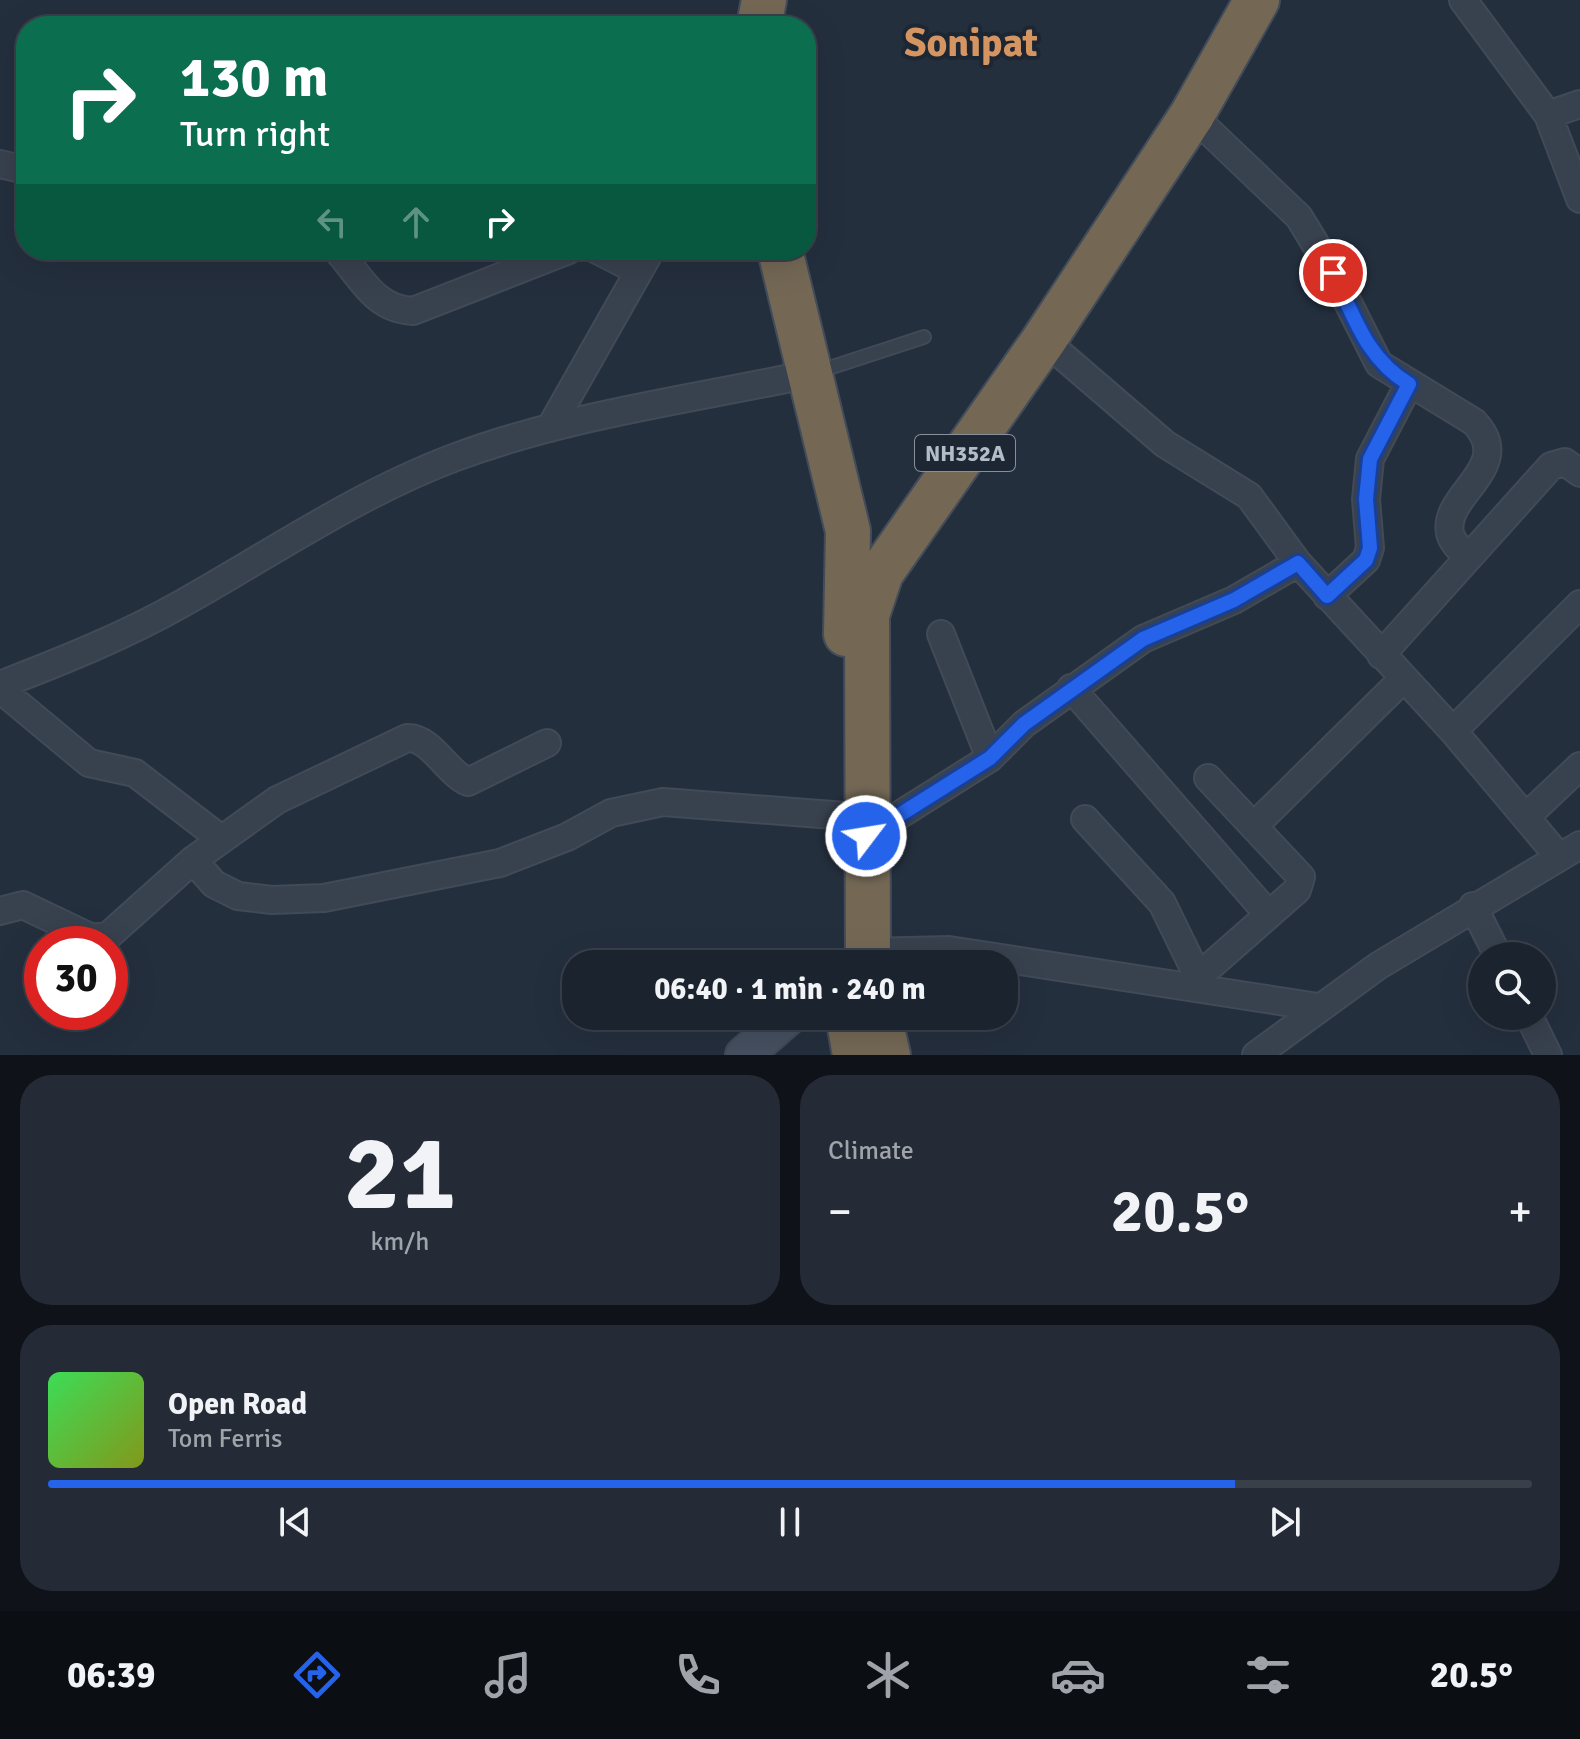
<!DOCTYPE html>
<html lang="en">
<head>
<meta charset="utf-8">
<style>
	:root { --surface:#1b232e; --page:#242b36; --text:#f1f3f6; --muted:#a0a4aa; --line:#39404a; --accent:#2563eb }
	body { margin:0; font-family:Signika,sans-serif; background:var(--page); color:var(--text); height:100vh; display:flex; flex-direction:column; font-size:30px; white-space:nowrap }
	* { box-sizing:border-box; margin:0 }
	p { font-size:26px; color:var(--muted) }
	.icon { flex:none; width:44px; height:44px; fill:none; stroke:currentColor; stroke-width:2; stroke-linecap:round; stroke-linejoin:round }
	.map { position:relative; height:1055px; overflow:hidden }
	.side { display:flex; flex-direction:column; gap:20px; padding:20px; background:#0f1319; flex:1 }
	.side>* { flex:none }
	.guide { position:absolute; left:16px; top:16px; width:800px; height:244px; border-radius:32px; box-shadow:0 8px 32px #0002,0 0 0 2px var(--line); background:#0b6e4f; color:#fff; overflow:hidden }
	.tools { position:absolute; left:1468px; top:942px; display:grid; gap:16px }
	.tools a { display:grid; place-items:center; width:88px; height:88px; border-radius:50%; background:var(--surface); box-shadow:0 8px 32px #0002,0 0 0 2px var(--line); font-size:40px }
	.speed { position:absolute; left:24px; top:926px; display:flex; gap:16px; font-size:40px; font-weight:700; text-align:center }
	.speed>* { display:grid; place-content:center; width:104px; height:104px; border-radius:50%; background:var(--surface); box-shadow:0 8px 32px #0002,0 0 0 2px var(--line); line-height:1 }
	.speed .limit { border:12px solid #d22; background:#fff; color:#111 }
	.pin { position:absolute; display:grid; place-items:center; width:68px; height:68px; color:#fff; margin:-34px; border:4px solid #fff; border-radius:50%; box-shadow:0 2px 8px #0007 }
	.me { position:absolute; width:88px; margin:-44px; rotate:59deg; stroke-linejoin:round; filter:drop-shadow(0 0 6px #0008) }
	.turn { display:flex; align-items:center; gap:28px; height:168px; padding:0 32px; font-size:36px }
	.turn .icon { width:104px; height:104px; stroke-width:2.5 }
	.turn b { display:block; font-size:56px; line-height:68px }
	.lanes { display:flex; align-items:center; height:76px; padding:0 32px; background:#0003; justify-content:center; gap:40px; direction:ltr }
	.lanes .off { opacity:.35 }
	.big { font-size:60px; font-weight:800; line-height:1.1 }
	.side .card { flex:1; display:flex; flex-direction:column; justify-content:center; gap:12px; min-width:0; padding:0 28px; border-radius:32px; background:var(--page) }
	.side .dial { align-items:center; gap:0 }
	.dial b { font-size:104px; line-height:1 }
	.song { display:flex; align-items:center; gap:24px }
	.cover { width:96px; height:96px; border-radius:12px; background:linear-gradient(135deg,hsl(130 70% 55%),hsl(70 70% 35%)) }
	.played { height:8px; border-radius:4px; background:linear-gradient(90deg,var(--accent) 80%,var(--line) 80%) }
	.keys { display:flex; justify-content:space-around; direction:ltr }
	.heat { display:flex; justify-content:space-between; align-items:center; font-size:44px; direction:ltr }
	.side .tiles { flex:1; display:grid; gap:20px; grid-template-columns:1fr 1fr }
	.card:last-child { grid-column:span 2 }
	.trip { position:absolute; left:562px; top:950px; width:456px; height:80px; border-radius:32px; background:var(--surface); box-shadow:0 8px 32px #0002,0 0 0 2px var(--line); font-weight:800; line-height:80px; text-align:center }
	.dock { display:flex; height:128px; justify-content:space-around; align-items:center; background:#0b0e12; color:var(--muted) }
	.dock .icon { width:56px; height:56px }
	.dock .selected { color:var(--accent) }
	.dock b { font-size:36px; color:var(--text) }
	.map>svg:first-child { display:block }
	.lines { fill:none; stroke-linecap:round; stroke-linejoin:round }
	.lane-casing { stroke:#414a57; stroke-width:16 }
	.street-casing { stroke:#414a57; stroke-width:30 }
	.secondary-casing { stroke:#414a57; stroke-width:40 }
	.highway-casing { stroke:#434c59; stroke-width:48 }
	.lane { stroke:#38414e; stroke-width:12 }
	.street { stroke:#38414e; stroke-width:26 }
	.secondary { stroke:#465061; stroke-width:36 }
	.highway { stroke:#746855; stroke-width:44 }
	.route-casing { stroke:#184099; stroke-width:20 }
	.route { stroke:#2563eb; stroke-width:14 }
	.labels { text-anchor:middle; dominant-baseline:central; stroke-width:8; stroke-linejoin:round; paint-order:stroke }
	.shield { fill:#1d2633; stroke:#878f9c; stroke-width:2 }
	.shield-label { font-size:22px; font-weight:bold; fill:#b4bcc9 }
	.town-label { font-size:40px; font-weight:bold; fill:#d59563; stroke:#1d2633 }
</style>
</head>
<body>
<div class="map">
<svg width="1580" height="1055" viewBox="0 0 1580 1055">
	<rect width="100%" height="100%" fill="#242f3e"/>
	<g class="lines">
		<defs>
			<path id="lane" d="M817,372L924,337"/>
			<path id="street" d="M1463,0L1548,115L1580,199
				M1192,115L1299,217L1333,273L1379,364L1474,422C1517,467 1442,494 1450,533C1452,543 1462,551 1468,558
				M1548,115L1580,104
				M0,164L26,170
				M337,250C361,277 374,309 413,311L569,250
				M597,250L638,271
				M1044,340L1165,444L1249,496L1298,563L1453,731L1559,857
				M550,428L651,250
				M1327,596L1366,560L1370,548L1366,499L1370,459L1409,384
				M941,634L990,758
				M1381,655L1551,466L1565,462L1580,473
				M0,685C62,661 125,636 183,603C272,553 359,493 456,457C569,415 692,399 810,374
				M1071,688L1268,914
				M0,689L89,763L135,773L221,839
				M1453,731L1580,604
				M1527,816L1580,766
				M1085,819L1162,903L1204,989
				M1255,825L1404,678
				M866,836L990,758L1024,724L1143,639L1234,600L1298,563
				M193,860L214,884L238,896L272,900L324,898L500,863L567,837L611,813L663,802L846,816
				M1473,906L1498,956
				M0,911L23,905L92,938L108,936L193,860L277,800L407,738C431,737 447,773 468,782L547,743
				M866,952L949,950L1318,1007
				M1198,977L1297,890L1301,877L1208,778
				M1529,1016L1548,1055
				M1256,1055L1378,966L1580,845"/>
			<path id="secondary" d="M744,1055L789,1016"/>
			<path id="highway" d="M759,26L764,0
				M780,250L848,531L846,634
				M868,964L867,615L881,573L1044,340L1192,115L1257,0
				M848,1016L855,1055
				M879,1016L888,1055"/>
		</defs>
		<use href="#lane" class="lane-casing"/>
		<use href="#street" class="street-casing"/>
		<use href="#secondary" class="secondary-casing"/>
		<use href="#highway" class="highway-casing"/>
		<use href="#lane" class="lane"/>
		<use href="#street" class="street"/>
		<use href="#secondary" class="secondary"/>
		<use href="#highway" class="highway"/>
	</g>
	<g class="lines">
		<defs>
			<path id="route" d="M866,836L990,758L1024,724L1143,639L1234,600L1298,563L1327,596L1366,560L1370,548L1366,499L1370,459L1409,384C1366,359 1354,315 1333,273"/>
		</defs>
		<use href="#route" class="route-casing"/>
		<use href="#route" class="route"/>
	</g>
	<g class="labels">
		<rect class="shield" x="915" y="435" width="100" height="36" rx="6"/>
		<g class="shield-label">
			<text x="965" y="453">NH352A</text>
		</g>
		<g class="town-label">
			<text x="971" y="43">Sonipat</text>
		</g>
	</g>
</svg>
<div class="tools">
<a><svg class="icon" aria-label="search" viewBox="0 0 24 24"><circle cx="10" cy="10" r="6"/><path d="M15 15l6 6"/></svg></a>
</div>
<div class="speed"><div class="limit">30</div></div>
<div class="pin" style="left:1333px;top:273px;background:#d93025"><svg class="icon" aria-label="arrive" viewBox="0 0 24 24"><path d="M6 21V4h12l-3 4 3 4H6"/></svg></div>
<svg class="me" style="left:866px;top:836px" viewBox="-20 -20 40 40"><circle r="17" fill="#2563eb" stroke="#fff" stroke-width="3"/><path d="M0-11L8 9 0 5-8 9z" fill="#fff"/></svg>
<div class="trip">06:40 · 1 min · 240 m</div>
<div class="guide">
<div class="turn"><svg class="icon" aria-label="right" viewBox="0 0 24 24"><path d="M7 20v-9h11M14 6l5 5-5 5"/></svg><div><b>130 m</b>Turn right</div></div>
<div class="lanes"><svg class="icon off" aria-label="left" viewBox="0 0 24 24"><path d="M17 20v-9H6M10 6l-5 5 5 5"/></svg><svg class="icon off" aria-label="ahead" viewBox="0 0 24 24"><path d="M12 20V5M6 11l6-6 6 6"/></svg><svg class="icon" aria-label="right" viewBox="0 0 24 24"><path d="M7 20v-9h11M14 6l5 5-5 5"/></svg></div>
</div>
</div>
<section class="side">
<div class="tiles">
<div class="card dial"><b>21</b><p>km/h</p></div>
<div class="card"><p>Climate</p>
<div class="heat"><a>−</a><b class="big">20.5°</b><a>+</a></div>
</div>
<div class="card">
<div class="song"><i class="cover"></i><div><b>Open Road</b><p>Tom Ferris</p></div></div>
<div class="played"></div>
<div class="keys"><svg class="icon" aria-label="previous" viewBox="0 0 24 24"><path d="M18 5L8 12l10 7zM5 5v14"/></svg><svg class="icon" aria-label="pause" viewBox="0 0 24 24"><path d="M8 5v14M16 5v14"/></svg><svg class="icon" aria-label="next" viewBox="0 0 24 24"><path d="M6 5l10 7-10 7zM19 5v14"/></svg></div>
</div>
</div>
</section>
<nav class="dock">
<b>06:39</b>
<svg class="icon selected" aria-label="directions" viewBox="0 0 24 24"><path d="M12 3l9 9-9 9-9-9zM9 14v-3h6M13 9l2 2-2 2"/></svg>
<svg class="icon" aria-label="music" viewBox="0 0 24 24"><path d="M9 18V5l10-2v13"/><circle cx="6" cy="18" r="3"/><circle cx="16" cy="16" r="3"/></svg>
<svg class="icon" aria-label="phone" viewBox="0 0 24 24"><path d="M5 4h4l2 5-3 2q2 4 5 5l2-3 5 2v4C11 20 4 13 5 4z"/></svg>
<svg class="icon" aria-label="climate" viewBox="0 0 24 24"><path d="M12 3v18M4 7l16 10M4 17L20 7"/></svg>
<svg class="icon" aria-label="car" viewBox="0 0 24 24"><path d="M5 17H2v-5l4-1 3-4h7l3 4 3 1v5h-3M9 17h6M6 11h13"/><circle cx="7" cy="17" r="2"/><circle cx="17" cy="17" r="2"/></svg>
<svg class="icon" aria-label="filters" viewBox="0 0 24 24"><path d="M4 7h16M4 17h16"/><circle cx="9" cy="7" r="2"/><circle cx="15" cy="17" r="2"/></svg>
<b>20.5°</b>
</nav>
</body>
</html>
